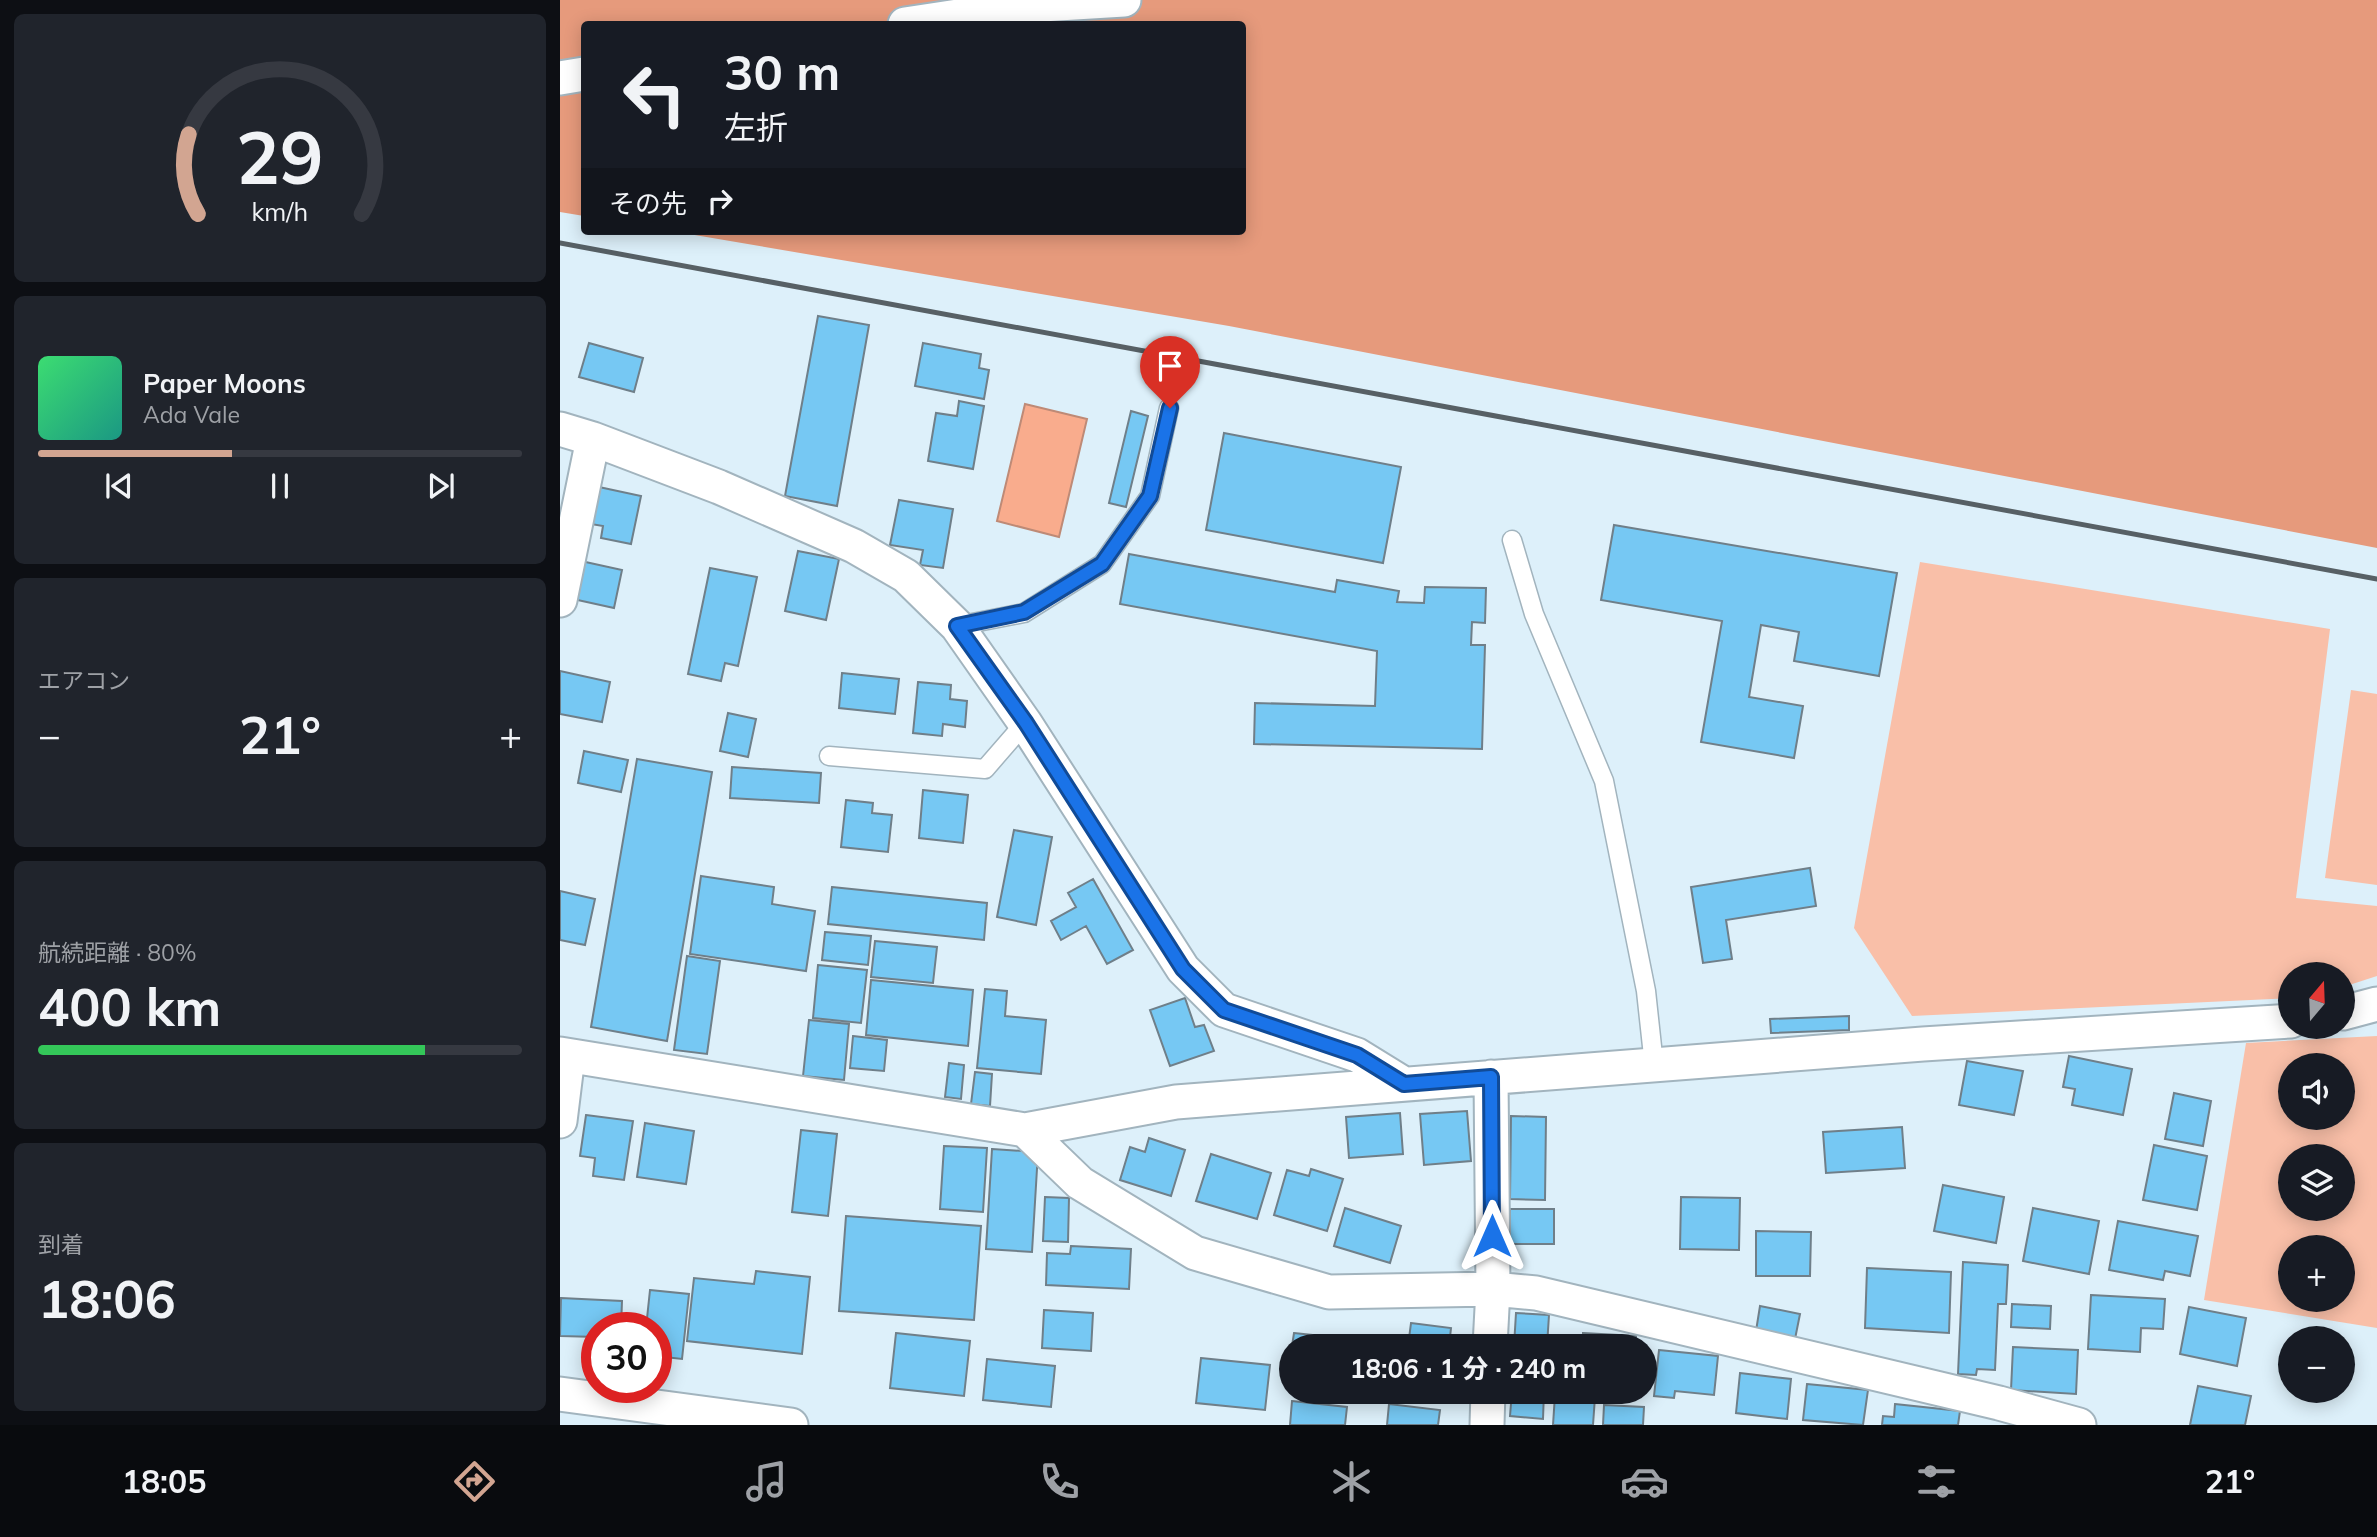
<!DOCTYPE html>
<html lang="ja">
<head>
<meta charset="utf-8">
<style>
	:root { --surface:#171b24; --page:#20242c; --text:#f1f3f6; --muted:#9ea1a6; --line:#363941; --accent:#d2a591 }
	body { margin:0; font-family:Mulish,"Noto Sans JP",sans-serif; background:var(--page); color:var(--text); height:100vh; display:flex; flex-direction:column; font-size:26px; white-space:nowrap }
	* { box-sizing:border-box; margin:0 }
	p { font-size:23px; color:var(--muted) }
	.icon { flex:none; width:38px; height:38px; fill:none; stroke:currentColor; stroke-width:2; stroke-linecap:round; stroke-linejoin:round }
	.map { position:relative; flex:1; overflow:hidden }
	.panel { display:flex; flex-direction:column; gap:14px; padding:14px; background:#0d0f14; width:560px }
	.panel>* { flex:none }
	.guide { position:absolute; left:21px; top:21px; width:665px; height:214px; border-radius:7px; box-shadow:0 4px 18px #0003; background:#171b24; color:var(--text); overflow:hidden }
	.needle { width:46px; rotate:19deg }
	.fabs { position:absolute; left:1718px; top:962px; display:grid; gap:14px }
	.fabs a { display:grid; place-items:center; width:77px; height:77px; border-radius:50%; background:var(--surface); box-shadow:0 4px 18px #0003; font-size:35px }
	.speed { position:absolute; left:21px; top:1312px; display:flex; gap:14px; font-size:35px; font-weight:700; text-align:center }
	.speed>* { display:grid; place-content:center; width:91px; height:91px; border-radius:50%; background:var(--surface); box-shadow:0 4px 18px #0003; line-height:1 }
	.speed .limit { border:10px solid #d22; background:#fff; color:#111 }
	.pin { position:absolute; display:grid; place-items:center; width:60px; height:60px; color:#fff; margin:-72px -30px; border-radius:50% 50% 50% 0; rotate:-45deg; box-shadow:0 0 7px #0007 }
	.pin .icon { rotate:45deg }
	.me { position:absolute; width:77px; margin:-38px; rotate:0deg; stroke-linejoin:round; filter:drop-shadow(0 0 5px #0008) }
	.turn { display:flex; align-items:center; gap:24px; height:147px; padding:0 28px; font-size:32px }
	.turn .icon { width:91px; height:91px; stroke-width:2.5 }
	.turn b { display:block; font-size:49px; line-height:60px }
	.then { display:flex; align-items:center; height:66px; padding:0 28px; background:#0003; gap:14px; font-size:26px }
	.big { font-size:52px; font-weight:700; line-height:1.1 }
	.panel .card { flex:1; display:flex; flex-direction:column; justify-content:center; gap:10px; min-width:0; padding:0 24px; border-radius:10px; background:var(--page) }
	.panel .dial { align-items:center; gap:0 }
	.dial svg { height:182px; overflow:visible; fill:none; stroke:var(--line); stroke-width:7; stroke-linecap:round; text-anchor:middle }
	.dial text { fill:var(--text); stroke:none }
	.song { display:flex; align-items:center; gap:21px }
	.cover { width:84px; height:84px; border-radius:10px; background:linear-gradient(135deg,hsl(140 70% 55%),hsl(170 70% 35%)) }
	.played { height:7px; border-radius:4px; background:linear-gradient(90deg,var(--accent) 40%,var(--line) 40%) }
	.keys { display:flex; justify-content:space-around; direction:ltr }
	.heat { display:flex; justify-content:space-between; align-items:center; font-size:38px; direction:ltr }
	.charge { height:10px; border-radius:5px; background:linear-gradient(90deg,#34c759 80%,var(--line) 0) }
	.trip { position:absolute; left:719px; top:1334px; width:378px; height:70px; border-radius:35px; background:var(--surface); box-shadow:0 4px 18px #0003; font-weight:700; line-height:70px; text-align:center }
	.menu { display:flex; height:112px; justify-content:space-around; align-items:center; background:#090b0e; color:var(--muted) }
	.menu .icon { width:49px; height:49px }
	.menu .selected { color:var(--accent) }
	.menu b { font-size:32px; color:var(--text) }
	main { display:flex; flex:1; min-height:0 }
	.map>svg:first-child { display:block }
	.green { fill:#f9bfa8; fill-rule:evenodd }
	.forest { fill:#e69a7c }
	.water { fill:#f9ac8d; stroke:#be8a76; stroke-width:2 }
	.building { fill:#76c8f3; stroke:#6f7f89; stroke-width:2 }
	.lines { fill:none; stroke-linecap:round; stroke-linejoin:round }
	.service-casing { stroke:#a2b4be; stroke-width:21 }
	.minor-casing { stroke:#a2b4be; stroke-width:37 }
	.service { stroke:#fff; stroke-width:18 }
	.minor { stroke:#fff; stroke-width:33 }
	.rail { stroke:#576065; stroke-width:5 }
	.route-casing { stroke:#114b97; stroke-width:18 }
	.route { stroke:#1a73e8; stroke-width:12 }
</style>
</head>
<body>
<main>
<section class="panel">
<div class="card dial"><svg viewBox="0 0 100 80">
<path d="M14 69A42 42 0 1 1 86 69"/>
<path d="M14 69A42 42 0 0 1 10 34" stroke="#d2a591"/>
<text x="50" y="56" font-size="32" font-weight="700">29</text>
<text x="50" y="72" font-size="11">km/h</text>
</svg></div>
<div class="card">
<div class="song"><i class="cover"></i><div><b>Paper Moons</b><p>Ada Vale</p></div></div>
<div class="played"></div>
<div class="keys"><svg class="icon" aria-label="previous" viewBox="0 0 24 24"><path d="M18 5L8 12l10 7zM5 5v14"/></svg><svg class="icon" aria-label="pause" viewBox="0 0 24 24"><path d="M8 5v14M16 5v14"/></svg><svg class="icon" aria-label="next" viewBox="0 0 24 24"><path d="M6 5l10 7-10 7zM19 5v14"/></svg></div>
</div>
<div class="card"><p>エアコン</p>
<div class="heat"><a>−</a><b class="big">21°</b><a>+</a></div>
</div>
<div class="card"><p>航続距離 · 80%</p><b class="big">400 km</b><div class="charge"></div></div>
<div class="card"><p>到着</p><b class="big">18:06</b></div>
</section>
<div class="map">
<svg width="1817" height="1425" viewBox="0 0 1817 1425">
	<rect width="100%" height="100%" fill="#ddf0fa"/>
	<path class="green" d="M1360,562L1770,629L1736,898L1817,906V976L1783,987V975H1731V998L1352,1016L1294,928Z
		M1791,690L1817,694V885L1765,878Z
		M1817,1036V1328L1644,1300L1686,1043ZM1731,1066H1783V1118H1731ZM1731,1157H1783V1209H1731ZM1731,1248H1783V1300H1731Z"/>
	<path class="forest" d="M0,0H1817V548L669,326L111,231H682V24H24V216L0,212Z"/>
	<path class="water" d="M465,404L527,419L499,537L437,521Z"/>
	<path class="building" d="M258,316L309,325L277,506L225,496Z
		M29,343L83,358L74,392L19,377Z
		M363,343L421,354L419,368L429,370L424,399L355,386Z
		M399,401L424,406L413,469L368,461L376,413L397,416Z
		M571,411L588,416L566,507L549,503Z
		M664,433L841,467L823,563L646,530Z
		M39,487L81,496L71,544L41,538L43,526L31,524Z
		M339,500L393,509L383,568L360,565L363,550L330,545Z
		M1054,525L1337,573L1319,676L1234,661L1239,632L1201,625L1189,697L1243,706L1234,758L1141,742L1162,621L1041,600Z
		M238,551L279,559L266,620L225,611Z
		M569,554L775,592L777,580L839,591L837,602L864,603L865,587L926,588L925,623L912,622L911,645H925L922,749L694,744L695,703L815,706L817,651L560,604Z
		M21,561L62,570L54,608L13,599Z
		M150,568L197,577L178,666L165,663L161,681L128,674Z
		M0,671L50,682L42,722L0,714Z
		M282,673L339,679L335,714L279,708Z
		M358,682L391,685L390,699L407,701L405,727L383,724L382,736L353,733Z
		M168,713L196,719L188,757L160,751Z
		M24,751L68,760L61,792L18,783Z
		M77,759L152,772L107,1041L31,1027Z
		M172,767L261,773L259,803L170,798Z
		M363,790L408,795L403,843L359,838Z
		M286,800L313,803L312,813L332,815L328,852L281,847Z
		M454,830L492,837L476,925L437,917Z
		M1250,868L1256,906L1166,920L1172,959L1143,963L1131,887Z
		M141,876L214,887L212,904L255,911L246,971L130,954Z
		M533,879L573,950L547,964L526,926L501,940L491,921L516,907L508,893Z
		M272,887L427,903L424,940L268,924Z
		M0,891L35,899L25,945L0,940Z
		M265,932L311,936L308,965L262,960Z
		M315,941L377,947L373,983L311,977Z
		M127,956L160,961L147,1054L114,1050Z
		M258,965L307,970L301,1023L253,1018Z
		M311,980L413,990L408,1046L306,1035Z
		M425,989L447,991L445,1016L486,1020L481,1074L417,1068Z
		M625,998L635,1027L644,1025L654,1051L610,1066L590,1010Z
		M1289,1016V1030L1211,1033L1210,1019Z
		M249,1020L289,1024L284,1080L243,1076Z
		M293,1036L327,1040L324,1071L290,1068Z
		M1509,1056L1572,1069L1563,1115L1512,1105L1515,1089L1503,1087Z
		M1407,1061L1463,1071L1454,1115L1399,1105Z
		M389,1063L404,1065L401,1099L385,1097Z
		M415,1072L432,1074L430,1106L411,1104Z
		M1614,1093L1651,1101L1643,1146L1605,1139Z
		M907,1111L911,1161L864,1165L860,1114Z
		M840,1113L843,1154L789,1158L786,1117Z
		M26,1115L73,1121L64,1180L33,1176L35,1158L20,1156Z
		M951,1116L986,1117L985,1200L950,1199Z
		M85,1123L134,1131L126,1184L77,1177Z
		M1342,1127L1345,1168L1266,1173L1263,1132Z
		M241,1130L277,1134L268,1216L232,1212Z
		M589,1138L625,1150L611,1196L560,1180L570,1147L585,1152Z
		M1594,1145L1647,1156L1637,1210L1583,1200Z
		M384,1146L427,1148L423,1212L380,1209Z
		M432,1149L478,1152L472,1252L426,1249Z
		M651,1154L711,1173L697,1219L636,1201Z
		M751,1169L783,1179L767,1231L714,1215L727,1170L749,1176Z
		M1383,1185L1444,1197L1436,1243L1374,1231Z
		M485,1197L509,1198L508,1242L483,1241Z
		M1121,1197L1180,1198L1179,1250L1120,1249Z
		M785,1208L841,1226L830,1263L774,1246Z
		M1473,1208L1539,1221L1529,1274L1463,1261Z
		M950,1209H994V1244H950Z
		M286,1216L421,1226L414,1320L279,1311Z
		M1558,1221L1638,1236L1630,1276L1605,1271L1603,1280L1549,1270Z
		M1196,1231L1251,1232L1250,1276H1196Z
		M511,1246L571,1249L569,1289L486,1285L487,1253L510,1254Z
		M1403,1262L1448,1265L1446,1304H1438L1435,1370L1417,1369L1416,1375L1398,1374Z
		M1307,1268L1391,1272L1389,1333L1305,1328Z
		M196,1271L250,1277L242,1354L127,1341L134,1278L194,1284Z
		M90,1290L129,1294L122,1359L96,1356V1328H86Z
		M1531,1295L1605,1299L1603,1329L1581,1328L1580,1352L1528,1349Z
		M1,1298L62,1301L61,1328H37V1337L0,1336Z
		M1452,1304L1491,1306L1490,1329L1451,1327Z
		M1200,1306L1240,1314L1235,1339L1196,1331Z
		M1629,1307L1686,1318L1677,1366L1620,1354Z
		M484,1310L533,1313L531,1351L482,1348Z
		M956,1313L989,1315L987,1346H954Z
		M851,1323L891,1328L889,1346H848Z
		M336,1333L410,1341L404,1396L330,1388Z
		M734,1333L780,1338L779,1346H732Z
		M1023,1333L1076,1336V1346H1023Z
		M1453,1347L1518,1350L1516,1394L1451,1390Z
		M1099,1350L1158,1356L1154,1395L1115,1391L1114,1398L1094,1396Z
		M641,1358L710,1365L705,1410L636,1403Z
		M427,1359L495,1366L491,1407L423,1400Z
		M1180,1373L1231,1379L1227,1419L1176,1413Z
		M1247,1384L1308,1390L1303,1425L1243,1420Z
		M1638,1386L1691,1396L1685,1425H1630Z
		M831,1391H885L884,1400L831,1393Z
		M952,1391H984L983,1419L950,1416Z
		M995,1395L1035,1397L1033,1425H993Z
		M732,1401L787,1407L785,1425H730Z
		M829,1404L880,1410L878,1425H827Z
		M1335,1404L1400,1411L1398,1425H1322L1323,1416L1334,1417Z
		M1044,1405L1084,1407L1083,1425H1043Z"/>
	<g class="lines">
		<defs>
			<path id="service" d="M952,540L974,614L1044,781L1086,991L1094,1065
				M397,626L464,613L542,564L590,496L609,408
				M269,756L425,769L465,723"/>
			<path id="minor" d="M345,24L465,6L564,0
				M0,78L24,74
				M0,429L33,439L159,487L294,546L346,576L397,626L465,723L623,969L664,1010L797,1055L844,1084
				M0,600L33,439
				M1783,1013L1817,1004
				M0,1054L465,1130L616,1102L1363,1044L1731,1021
				M0,1121L8,1056
				M465,1130L520,1183L635,1253L769,1292L933,1289L976,1293L1439,1403L1519,1425
				M930,1346L933,1289L931,1077
				M0,1394L231,1425
				M927,1425L928,1391"/>
		</defs>
		<use href="#service" class="service-casing"/>
		<use href="#minor" class="minor-casing"/>
		<use href="#service" class="service"/>
		<use href="#minor" class="minor"/>
		<path class="rail" d="M0,243L1817,579"/>
	</g>
	<g class="lines">
		<defs>
			<path id="route" d="M610,408L590,496L542,564L464,612L397,626L466,723L623,969L664,1010L797,1055L844,1084L931,1077L932,1236"/>
		</defs>
		<use href="#route" class="route-casing"/>
		<use href="#route" class="route"/>
	</g>
</svg>
<div class="fabs">
<a><svg class="needle" viewBox="-14 -14 28 28"><path d="M0-13l5 13h-10z" fill="#e53935"/><path d="M0 13l5-13h-10z" fill="#9ea1a6"/></svg></a>
<a><svg class="icon" aria-label="sound" viewBox="0 0 24 24"><path d="M4 9h4l5-4v14l-5-4H4zM17 9q2 3 0 6"/></svg></a>
<a><svg class="icon" aria-label="layers" viewBox="0 0 24 24"><path d="M12 4l9 5-9 5-9-5zM3 14l9 5 9-5"/></svg></a>
<a>+</a>
<a>−</a>
</div>
<div class="speed"><div class="limit">30</div></div>
<div class="pin" style="left:610px;top:408px;background:#d93025"><svg class="icon" aria-label="arrive" viewBox="0 0 24 24"><path d="M6 21V4h12l-3 4 3 4H6"/></svg></div>
<svg class="me" style="left:932px;top:1236px" viewBox="-20 -20 40 40"><path d="M0-17L14 15 0 8-14 15z" fill="#1a73e8" stroke="#fff" stroke-width="4"/></svg>
<div class="trip">18:06 · 1 分 · 240 m</div>
<div class="guide">
<div class="turn"><svg class="icon" aria-label="left" viewBox="0 0 24 24"><path d="M17 20v-9H6M10 6l-5 5 5 5"/></svg><div><b>30 m</b>左折</div></div>
<div class="then">その先<svg class="icon" aria-label="right" viewBox="0 0 24 24"><path d="M7 20v-9h11M14 6l5 5-5 5"/></svg></div>
</div>
</div>
</main>
<nav class="menu">
<b>18:05</b>
<svg class="icon selected" aria-label="directions" viewBox="0 0 24 24"><path d="M12 3l9 9-9 9-9-9zM9 14v-3h6M13 9l2 2-2 2"/></svg>
<svg class="icon" aria-label="music" viewBox="0 0 24 24"><path d="M9 18V5l10-2v13"/><circle cx="6" cy="18" r="3"/><circle cx="16" cy="16" r="3"/></svg>
<svg class="icon" aria-label="phone" viewBox="0 0 24 24"><path d="M5 4h4l2 5-3 2q2 4 5 5l2-3 5 2v4C11 20 4 13 5 4z"/></svg>
<svg class="icon" aria-label="climate" viewBox="0 0 24 24"><path d="M12 3v18M4 7l16 10M4 17L20 7"/></svg>
<svg class="icon" aria-label="car" viewBox="0 0 24 24"><path d="M5 17H2v-5l4-1 3-4h7l3 4 3 1v5h-3M9 17h6M6 11h13"/><circle cx="7" cy="17" r="2"/><circle cx="17" cy="17" r="2"/></svg>
<svg class="icon" aria-label="filters" viewBox="0 0 24 24"><path d="M4 7h16M4 17h16"/><circle cx="9" cy="7" r="2"/><circle cx="15" cy="17" r="2"/></svg>
<b>21°</b>
</nav>
</body>
</html>
